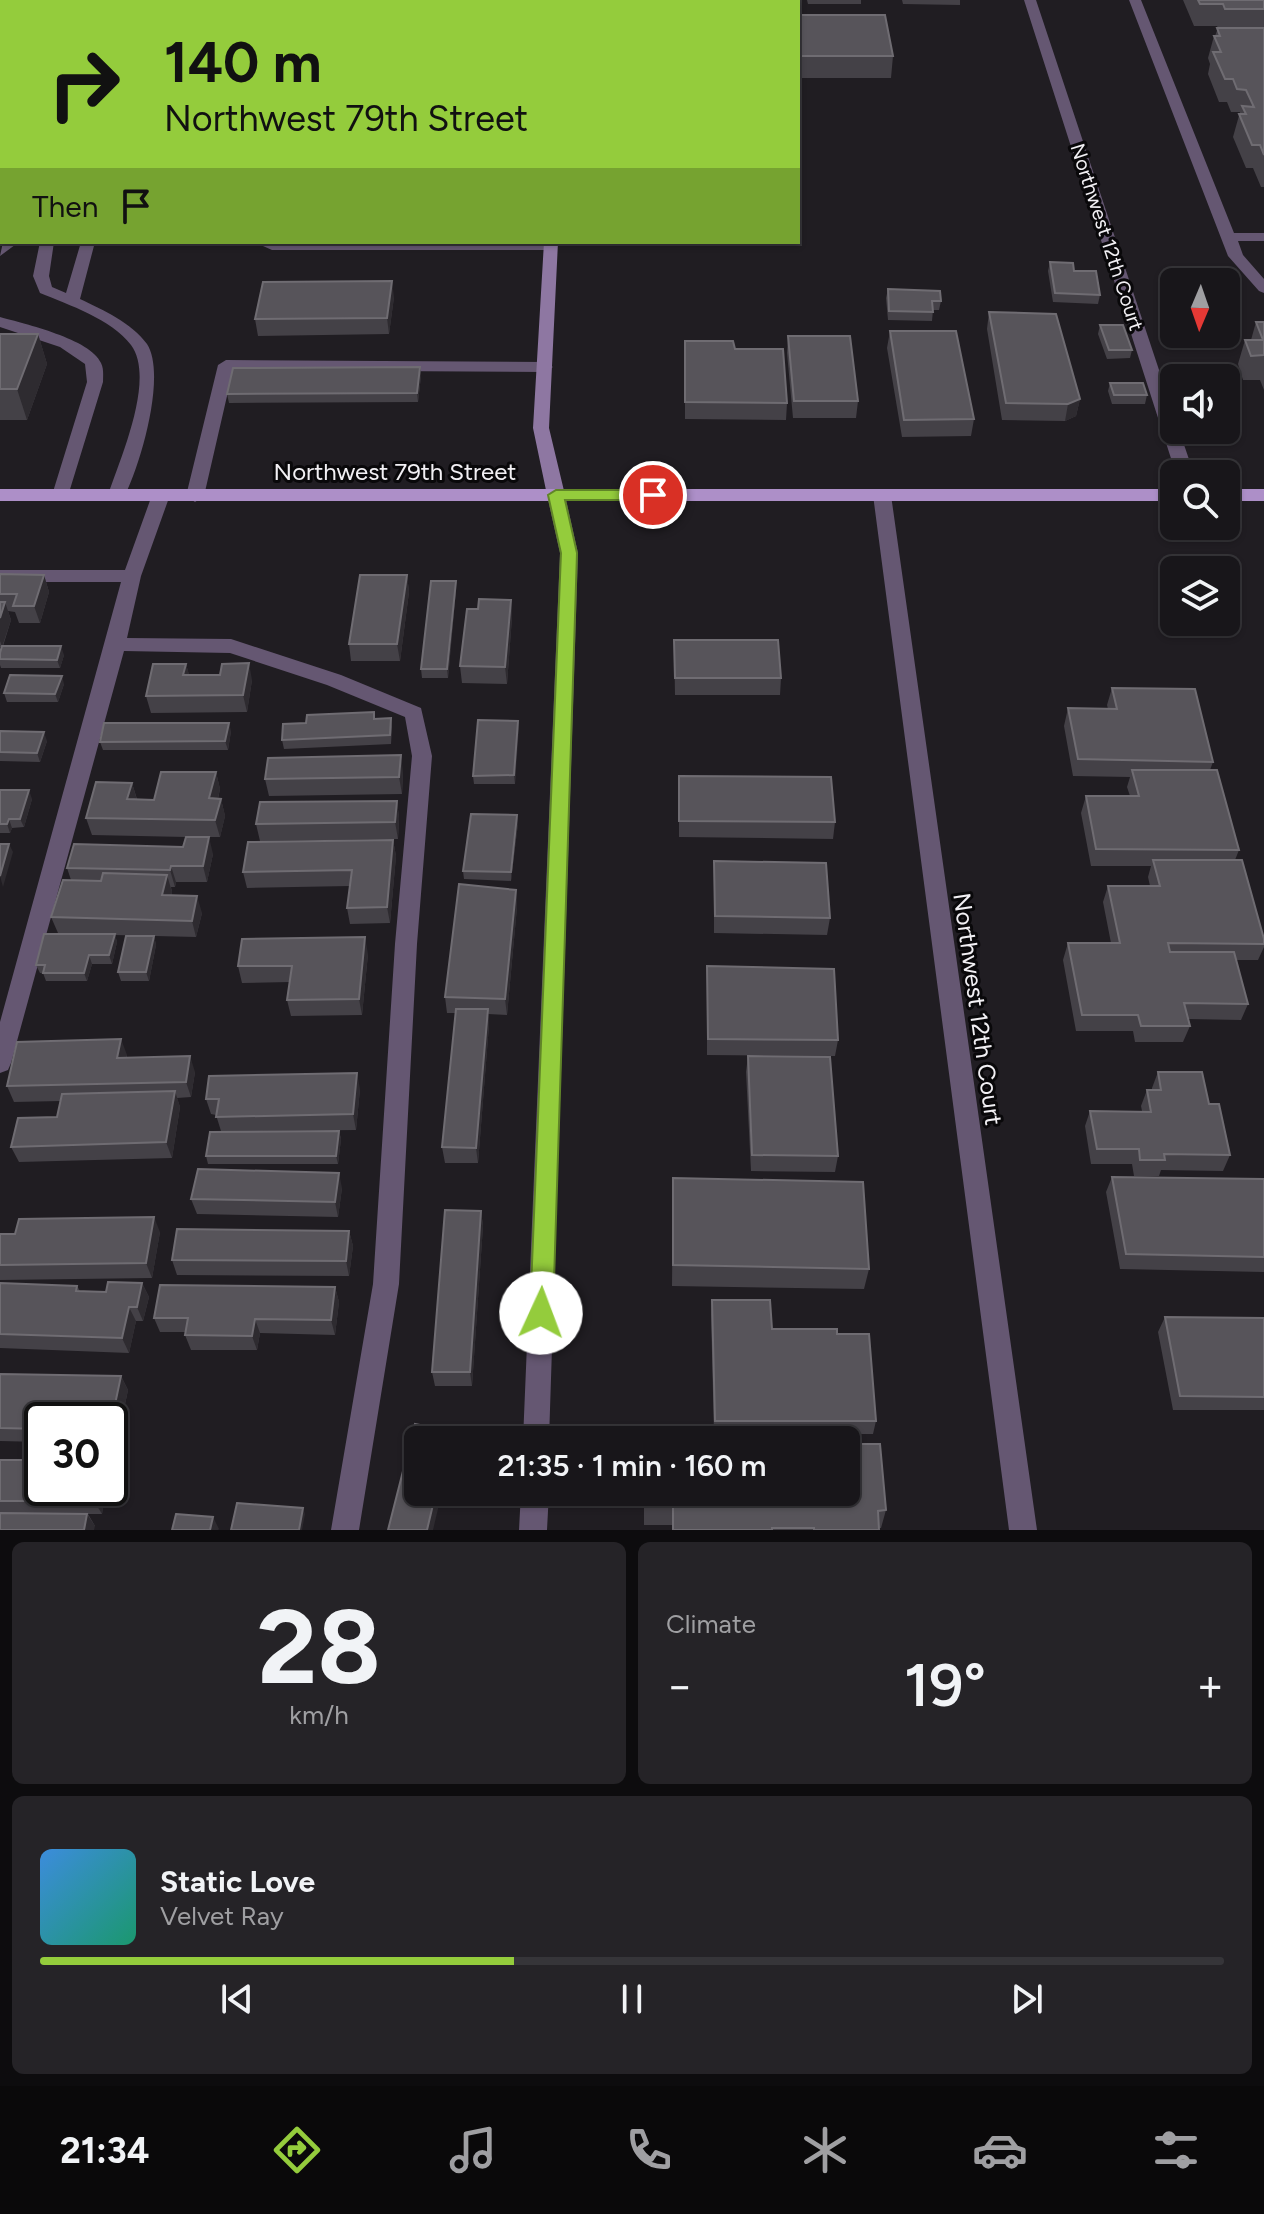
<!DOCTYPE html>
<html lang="en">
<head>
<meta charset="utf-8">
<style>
	:root { --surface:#18161a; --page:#252327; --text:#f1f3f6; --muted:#9f9fa2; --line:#363539; --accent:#94cc3c }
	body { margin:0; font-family:Figtree,sans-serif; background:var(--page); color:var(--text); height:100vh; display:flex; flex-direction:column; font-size:30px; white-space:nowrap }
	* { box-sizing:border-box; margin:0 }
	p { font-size:26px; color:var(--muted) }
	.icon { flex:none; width:44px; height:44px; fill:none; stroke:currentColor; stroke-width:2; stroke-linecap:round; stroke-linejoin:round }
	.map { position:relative; height:1530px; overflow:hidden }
	.sheet { display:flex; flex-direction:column; gap:12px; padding:12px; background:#0d0c0e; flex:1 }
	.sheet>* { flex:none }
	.hud { position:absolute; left:0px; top:0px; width:800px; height:244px; box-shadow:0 2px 6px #0004,0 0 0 2px var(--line); background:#94cc3c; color:#111; overflow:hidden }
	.needle { width:52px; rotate:182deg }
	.tools { position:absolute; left:1160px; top:268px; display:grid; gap:16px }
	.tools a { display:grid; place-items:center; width:80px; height:80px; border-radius:12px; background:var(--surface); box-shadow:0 2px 6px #0004,0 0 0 2px var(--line); font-size:40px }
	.speed { position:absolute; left:24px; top:1402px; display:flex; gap:16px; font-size:40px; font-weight:700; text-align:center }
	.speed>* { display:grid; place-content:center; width:104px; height:104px; border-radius:50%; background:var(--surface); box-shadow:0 2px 6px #0004,0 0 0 2px var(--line); line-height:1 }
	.speed .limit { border:4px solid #111; border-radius:12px; background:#fff; color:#111 }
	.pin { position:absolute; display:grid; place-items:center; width:68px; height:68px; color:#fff; margin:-34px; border:4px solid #fff; border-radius:50%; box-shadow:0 2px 8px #0007 }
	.me { position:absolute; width:88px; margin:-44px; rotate:2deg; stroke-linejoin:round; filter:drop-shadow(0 0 6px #0008) }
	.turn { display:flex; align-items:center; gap:28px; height:168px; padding:0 32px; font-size:36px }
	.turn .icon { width:104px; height:104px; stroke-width:2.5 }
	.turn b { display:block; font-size:56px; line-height:68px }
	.then { display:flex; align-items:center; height:76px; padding:0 32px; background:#0003; gap:16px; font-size:30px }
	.big { font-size:60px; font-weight:600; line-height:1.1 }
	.sheet .card { flex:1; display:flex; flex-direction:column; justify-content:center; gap:12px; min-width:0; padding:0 28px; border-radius:12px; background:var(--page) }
	.sheet .dial { align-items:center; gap:0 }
	.dial b { font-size:104px; line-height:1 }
	.song { display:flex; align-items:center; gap:24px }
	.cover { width:96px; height:96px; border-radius:12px; background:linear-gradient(135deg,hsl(210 70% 55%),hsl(160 70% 35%)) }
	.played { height:8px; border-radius:4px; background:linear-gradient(90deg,var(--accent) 40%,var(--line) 40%) }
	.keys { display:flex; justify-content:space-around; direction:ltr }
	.heat { display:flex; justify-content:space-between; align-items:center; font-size:44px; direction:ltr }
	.sheet .tiles { flex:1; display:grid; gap:12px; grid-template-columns:1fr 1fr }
	.card:last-child { grid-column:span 2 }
	.trip { position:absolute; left:404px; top:1426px; width:456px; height:80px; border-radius:12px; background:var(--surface); box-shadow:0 2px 6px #0004,0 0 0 2px var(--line); font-weight:600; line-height:80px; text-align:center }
	.dock { display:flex; height:128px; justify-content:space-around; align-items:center; background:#0a090a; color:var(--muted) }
	.dock .icon { width:56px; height:56px }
	.dock .selected { color:var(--accent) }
	.dock b { font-size:36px; color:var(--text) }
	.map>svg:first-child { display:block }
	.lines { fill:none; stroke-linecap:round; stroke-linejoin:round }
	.service { fill:#655772; fill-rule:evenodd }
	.minor { fill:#655772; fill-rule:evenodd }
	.secondary { fill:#8e77a2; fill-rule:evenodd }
	.primary { fill:#ad8fc8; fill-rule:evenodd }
	.wall { fill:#444147 }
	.shaded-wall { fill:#2e2b30 }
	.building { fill:#57545a; stroke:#6f6c72; stroke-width:2 }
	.route { fill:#94cc3c; stroke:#608527; stroke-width:2 }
	.labels { text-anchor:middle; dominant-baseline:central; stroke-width:6; stroke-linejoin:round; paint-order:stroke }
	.far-street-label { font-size:20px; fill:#f2f0f4; stroke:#09080a }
	.street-label { font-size:24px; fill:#f2f0f4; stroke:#09080a }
</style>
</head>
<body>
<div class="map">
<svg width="1264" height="1530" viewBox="0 0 1264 1530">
	<rect width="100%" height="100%" fill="#201d22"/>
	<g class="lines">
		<path class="service" d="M671,0H683V2H671Z
			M1129,0H1141L1234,233H1264V241H1238L1243,255L1264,279V293L1259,291L1228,256Z
			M0,155H2L0,169Z
			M0,178H2V188H0Z
			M3,242H19L0,256Z
			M40,242H54L49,276L52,287L66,293L81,242H95L80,299C103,310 132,323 147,344C167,375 140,468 123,499H111L108,495C120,459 156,379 131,345C111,319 69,305 40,293L33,276Z
			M254,242H553L558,246L551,250H272Z
			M0,317C25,324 91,339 101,363C104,369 103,376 103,382L67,499H55L52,495L87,382L85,364L60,347L0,327Z
			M226,360L545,362L553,367L545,372L233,370L204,496L195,502L186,496L218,365Z
			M161,489L170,495L141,576L127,638L231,639L341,675L421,708L432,756L417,944L399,1284L359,1530H331L373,1284L395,944L412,756L405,717L327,685L230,653L124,651L11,1063L8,1070L0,1073V1022L121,582H0V570H125L152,495Z"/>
		<path class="minor" d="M1024,0H1036L1174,415V430H1179L1194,474H1176Z
			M556,489L565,495L578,553L549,1440H523L560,553L547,495Z
			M882,489L891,495L1037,1530H1009L873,495Z
			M521,1492H549L547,1530H519Z"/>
		<path class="secondary" d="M559,0H571V2H559Z
			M544,242H558L549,428L565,495L556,501L547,495L533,428Z"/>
		<path class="primary" d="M0,489H1174V501H0Z
			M1226,489H1264V501H1226Z"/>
	</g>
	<path class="wall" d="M0,0H170L169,2H2V71L0,75Z
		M694,0H762L763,1L778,2H694Z
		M807,0H861V4H808Z
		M902,0H960V5L903,4Z
		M1183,0H1264V187H1261L1253,168H1246L1233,137L1240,112H1231L1227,102H1219L1208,74L1210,64L1208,58L1214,36H1215L1218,28L1217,26H1194Z
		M798,15L893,56L891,78H798Z
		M1050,262L1074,271L1100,295L1098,304L1053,302L1048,271Z
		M888,289L941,301L939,310H933L932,321L888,320L886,298Z
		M394,297L389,334L258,336L255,319Z
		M989,312L1080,399L1076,416L1065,421L1002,420L987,329Z
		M1256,322H1264V390L1260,380H1243L1238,364L1245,340H1251Z
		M1100,325L1132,350L1130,358L1107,359L1098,334Z
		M890,331L974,419L971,436L902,437L887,348Z
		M0,334H38L47,364L27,420H0Z
		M788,336L858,401L856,418H793L787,353Z
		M685,341L735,349L787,403L786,420L685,419Z
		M420,367L421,376L418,402L229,403L227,394Z
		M1110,383L1147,395L1145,404H1112L1108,391Z
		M0,574L44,575L49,592L40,623H19L15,612L8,611L11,620L3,646L64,655L60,668H1L0,665V653L2,647H0Z
		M407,575L409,592L400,661H351L349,644Z
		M456,581V590L448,678H422L421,669Z
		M511,600L512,617L507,684L462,683L460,666Z
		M674,640L781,678L780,695H675Z
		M186,664L189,675L252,680L247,712L151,713L146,696Z
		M64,684L58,702H7L4,693Z
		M1112,688L1213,762L1210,770L1239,850L1235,860L1264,939V947L1258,960H1236L1248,1004L1241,1020L1188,1019L1190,1026L1183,1042H1135L1133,1031H1076L1063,960L1068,943H1111L1103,902L1108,886H1150L1148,877L1151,866H1091L1081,813L1086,796H1130L1127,787L1130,777L1073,776L1064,726L1068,708L1108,709L1107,705Z
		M374,712L375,719L391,718L392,727L391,744L284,749L282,740L306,723Z
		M518,721L515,784H474L473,776Z
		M0,731L47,741L40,762L0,761Z
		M231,731L228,750H103L100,742Z
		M216,772L220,789L218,799H221L225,816L220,837H191L213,854L207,882H176L175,887H171L172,892L171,896L202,913L196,937L115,935L117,942L112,964H92L87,981H46L43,973H40L36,965L58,933L51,917L71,880L67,868L183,847L186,837L92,835L86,818L132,783L137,799L154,800Z
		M403,772L402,794L269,796L265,779Z
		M679,776L835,822L833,839L679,837Z
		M0,790L32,799L24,827L12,828L10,833H0Z
		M397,801L399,818L398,839L260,841L256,824Z
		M517,815L518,823L511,881L464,879L463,871Z
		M393,840L396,856L390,923L350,924L347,908L350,886L247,888L243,872Z
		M714,861L830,918L827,935L714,933Z
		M516,890L517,907L507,1015L488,1014L489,1025L478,1163H445L442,1147L456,1013H447L445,997Z
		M154,936L156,945L149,981H121L118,972Z
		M368,954L362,1015L291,1016L287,1000L290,982L242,983L238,966Z
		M707,966L838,1040L835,1056L707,1055Z
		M127,1055V1057L195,1072L191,1097L177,1098L180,1107L172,1158L19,1162L11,1147L57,1117L61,1101L14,1102L7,1086Z
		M748,1056L838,1156L835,1172L751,1171L746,1072Z
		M1158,1072L1209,1104L1230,1155L1223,1171L1161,1170L1159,1176H1134L1132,1164H1091L1085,1126L1090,1111H1142L1141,1106L1147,1090H1152V1088Z
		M360,1089L356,1130L262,1131H339L341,1139L338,1164H208L206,1156L221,1131L216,1115L211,1114L206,1099Z
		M1112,1177L1264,1179V1272L1120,1269L1106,1192Z
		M673,1178L869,1269L864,1289L672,1286Z
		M342,1188L338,1217L197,1214L191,1199Z
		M481,1211L483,1226L472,1386H435L432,1372Z
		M349,1231L353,1246L349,1276L177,1275L172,1260Z
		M160,1232L152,1278L0,1280V1234Z
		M0,1283L77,1286L80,1291L106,1292L142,1283L149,1297L143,1321H136L129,1353L0,1348Z
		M335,1287L339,1302L335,1335L260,1333L257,1350H191L185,1335L186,1332H160L154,1318Z
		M712,1300L772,1329L837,1334L876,1421L873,1434H714L711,1314Z
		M1165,1317L1264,1318V1410H1173L1158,1332Z
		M0,1374L121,1376L128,1390L117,1443H110V1420H42V1442L0,1441Z
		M0,1460L106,1488L102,1514H88L95,1526L0,1530Z
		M644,1507L886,1510L881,1528H879V1530H672V1525H644Z"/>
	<path class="shaded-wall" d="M159,0H170L169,2H160Z
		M2,27V71L0,75V28Z
		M392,281L394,297L389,334L387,318Z
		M38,334L47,364L27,420L17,389Z
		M420,367L421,376L418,402L417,393Z
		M1080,399L1076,416L1065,421L1068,404Z
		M44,575L49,592L40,623L34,606Z
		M407,575L409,592L400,661L397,644Z
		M456,581V590L448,678L447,669Z
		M511,600L512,617L507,684L505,667Z
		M5,602L11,620L2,647L0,641V618Z
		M61,646L64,655L60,668L57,660Z
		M249,663L252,680L247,712L243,695Z
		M186,664L191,681L183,675Z
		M62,676L64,684L58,702L55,694Z
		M518,721L519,729L515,784L514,775Z
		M229,723L231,731L228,750L225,741Z
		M44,732L47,741L40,762L37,753Z
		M401,755L403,772L402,794L399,777Z
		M216,772L220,789L214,815L209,798Z
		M132,783L137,800L127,799Z
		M29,790L32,799L24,827L20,819Z
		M221,799L225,816L220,837L215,820Z
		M397,801L399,818L398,839L395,822Z
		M517,815L518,823L511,881V872Z
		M9,819L12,828L10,833L7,824Z
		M209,837L213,854L207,882L203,866Z
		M393,840L396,856L390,923L387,907Z
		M9,844L13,852L3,887L0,876Z
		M171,866L176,882L175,887L170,870Z
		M167,875L172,892L167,912L162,895Z
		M516,890L517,907L507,1015L505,999Z
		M197,896L202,913L196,937L192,921Z
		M115,934L117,942L112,964L109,955Z
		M154,936L156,945L149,981L146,972Z
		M365,937L368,954L362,1015L359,999Z
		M89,955L92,964L87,981L84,973Z
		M488,1009L489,1025L478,1163L476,1148Z
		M121,1039L127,1055L123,1074L117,1058Z
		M190,1056L195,1072L191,1097L186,1082Z
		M357,1073L360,1089L356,1130L353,1114Z
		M175,1091L180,1107L172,1158L166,1142Z
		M339,1131L341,1139L338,1164L336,1156Z
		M339,1173L342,1188L338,1217L335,1202Z
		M481,1211L483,1226L472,1386L470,1372Z
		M154,1217L160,1232L152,1278L146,1263Z
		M349,1231L353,1246L349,1276L346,1261Z
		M142,1283L149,1297L143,1321L137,1307Z
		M335,1287L339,1302L335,1335L331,1320Z
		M129,1307L136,1321L129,1353L122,1338Z
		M255,1319L260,1333L257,1350L252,1336Z
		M121,1376L128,1390L117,1443L110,1428Z
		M97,1488H106L102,1514L94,1501Z
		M436,1492H442L433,1530H427Z
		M303,1508L305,1514L302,1530H299Z
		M87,1514L95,1526L94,1530H84Z
		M213,1517L219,1529L218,1530H210Z"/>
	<path class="building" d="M273,0H357L356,2H273Z
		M722,0H762L763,1L778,2H711H722Z
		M1198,0H1264V9H1225L1223,4H1200Z
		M0,14H2V27L0,31Z
		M798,15H885L893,56H798Z
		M1217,28H1264V155L1260,145H1252L1239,114H1246L1242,106L1254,107L1246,90L1237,89L1233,79H1225L1213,52H1221L1214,36H1220Z
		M1050,262L1073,263L1074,271H1096L1100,295L1055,293Z
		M392,281L387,318L255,319L263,282Z
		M888,289L940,291L941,301H932L933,312L889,311Z
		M989,312L1056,314L1080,399L1068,404L1006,403Z
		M1256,322H1264V355L1251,356L1245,340H1263Z
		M1100,325H1123L1132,350H1109Z
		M890,331H956L974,419L904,420Z
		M0,334H38L17,389H0Z
		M788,336H850L858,401H794Z
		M685,341H733L735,349H783L787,403L685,402Z
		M420,367L417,393L227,394L233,368Z
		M1110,383H1143L1147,395H1114Z
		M0,574L44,575L34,606H13L17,594H0Z
		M360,575H407L397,644H349Z
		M431,581H456L447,669H421Z
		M479,599L511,600L505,667L460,666L467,609H478Z
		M0,602H5L0,618Z
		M674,640H778L781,678H675Z
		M2,646H61L57,660L0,659V653Z
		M249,663L243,695L146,696L153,664H186L183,675H220L222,664Z
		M10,675L62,676L55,694L4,693Z
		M1112,688L1195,689L1213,762L1078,759L1068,708L1117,709Z
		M374,712V719L391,718L390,735L282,740L283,724L306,723L307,715Z
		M478,720L518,721L514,775L473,776Z
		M104,723H229L225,741L100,742Z
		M0,731L44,732L37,753L0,752Z
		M401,755L399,777L265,779L268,758Z
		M1132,770H1217L1239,850L1096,849L1086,796H1139Z
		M161,772H216L209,798L221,799L215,820L86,818L96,782L132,783L127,799L154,800Z
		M679,776L831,777L835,822L679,821Z
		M0,790H29L20,819H9L7,824H0Z
		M397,801L395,822L256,824L260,802Z
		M471,814L517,815L511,872L463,871Z
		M186,837H209L203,866H171L170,870L67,868L74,844L183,847Z
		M393,840L387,907L347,908L352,870L243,872L248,842Z
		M0,844H9L0,876Z
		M1153,860H1242L1264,939V944L1168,943L1170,952H1234L1248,1004L1184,1003L1190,1026H1141L1138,1015H1082L1068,943H1120L1108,886H1160Z
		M714,861L826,863L830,918L715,916Z
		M103,873L167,875L162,895L197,896L192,921L51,917L63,880L101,881Z
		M459,884L516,890L505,999L445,997Z
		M44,934H115L109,955H89L84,973H43L45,965H36Z
		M126,936H154L146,972H118Z
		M365,937L359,999L287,1000L292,966H238L242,939Z
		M707,966L834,969L838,1040L708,1039Z
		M456,1009H488L476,1148L442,1147Z
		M121,1039L117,1058L190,1056L186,1082L7,1086L17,1042Z
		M748,1056L830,1057L838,1156L752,1155Z
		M1158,1072H1202L1209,1104H1219L1230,1155L1164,1154L1165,1160H1140L1139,1149H1097L1090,1111L1151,1112L1147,1090H1161Z
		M357,1073L353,1114L216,1117L219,1099H206L209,1076Z
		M175,1091L166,1142L11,1147L18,1118L57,1117L62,1094Z
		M339,1131L336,1156H206L210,1132Z
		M198,1169L339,1173L335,1202L191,1199Z
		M1112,1177L1264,1179V1257L1126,1254Z
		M673,1178L863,1182L869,1269L673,1265Z
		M445,1210L481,1211L470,1372H432Z
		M154,1217L146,1263L0,1265V1234H15L19,1219Z
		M177,1229L349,1231L346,1261L172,1260Z
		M108,1282L142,1283L137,1307H129L122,1338L0,1334V1283L77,1286L76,1291L106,1292Z
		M160,1285L335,1287L331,1320L255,1319L252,1336L185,1335L188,1318H154Z
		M712,1300H770L772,1329H837V1334H869L876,1421H715Z
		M1165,1317L1264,1318V1397L1180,1396Z
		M0,1374L121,1376L110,1428V1420H42V1429L0,1428Z
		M415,1424L450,1431L448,1440H418V1492H436L427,1530H388Z
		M846,1444H880L886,1510L878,1511L879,1530H814V1528H772V1530H673V1507H644V1492H846Z
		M42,1452V1488H97L94,1501H0V1460H40Z
		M237,1503L303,1508L299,1530H231Z
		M0,1513L87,1514L84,1530H0Z
		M176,1514L213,1517L210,1530H172Z"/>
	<path class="route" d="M556,490H653L660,495L653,500H565L577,553L553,1313L549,1321L541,1324L533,1321L530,1313L561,553L548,495Z"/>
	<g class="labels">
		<g class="far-street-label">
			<text transform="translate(1107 237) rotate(72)">Northwest 12th Court</text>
		</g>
		<g class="street-label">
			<text x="395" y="471">Northwest 79th Street</text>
			<text transform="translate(978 1009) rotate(82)">Northwest 12th Court</text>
		</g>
	</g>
</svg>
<div class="tools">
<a><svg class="needle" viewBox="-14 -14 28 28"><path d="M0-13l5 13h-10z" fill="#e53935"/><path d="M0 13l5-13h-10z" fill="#9f9fa2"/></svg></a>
<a><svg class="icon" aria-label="sound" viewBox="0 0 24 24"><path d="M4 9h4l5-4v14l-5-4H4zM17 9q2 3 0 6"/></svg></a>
<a><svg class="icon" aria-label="search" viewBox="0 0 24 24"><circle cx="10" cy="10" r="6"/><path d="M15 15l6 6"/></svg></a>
<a><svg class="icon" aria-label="layers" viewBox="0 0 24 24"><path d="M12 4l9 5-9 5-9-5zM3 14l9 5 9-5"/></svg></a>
</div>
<div class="speed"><div class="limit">30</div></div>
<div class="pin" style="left:653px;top:495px;background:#d93025"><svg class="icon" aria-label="arrive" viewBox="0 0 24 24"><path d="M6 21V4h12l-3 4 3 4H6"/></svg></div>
<svg class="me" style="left:541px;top:1313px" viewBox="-20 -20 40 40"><circle r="19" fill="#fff"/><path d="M0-13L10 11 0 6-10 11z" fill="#94cc3c"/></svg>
<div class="trip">21:35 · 1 min · 160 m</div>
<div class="hud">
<div class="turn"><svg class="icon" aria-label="right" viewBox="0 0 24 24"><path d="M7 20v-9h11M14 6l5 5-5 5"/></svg><div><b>140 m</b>Northwest 79th Street</div></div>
<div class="then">Then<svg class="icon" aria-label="arrive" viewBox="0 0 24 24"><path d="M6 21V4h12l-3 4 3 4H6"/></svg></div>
</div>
</div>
<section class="sheet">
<div class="tiles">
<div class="card dial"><b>28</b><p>km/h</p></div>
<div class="card"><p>Climate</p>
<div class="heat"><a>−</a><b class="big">19°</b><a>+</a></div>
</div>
<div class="card">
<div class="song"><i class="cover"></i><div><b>Static Love</b><p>Velvet Ray</p></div></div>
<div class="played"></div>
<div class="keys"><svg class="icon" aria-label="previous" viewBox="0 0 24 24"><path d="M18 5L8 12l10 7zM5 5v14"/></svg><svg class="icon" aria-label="pause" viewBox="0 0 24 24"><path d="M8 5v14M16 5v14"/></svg><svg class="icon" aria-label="next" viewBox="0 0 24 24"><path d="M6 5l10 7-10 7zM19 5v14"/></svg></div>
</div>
</div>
</section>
<nav class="dock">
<b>21:34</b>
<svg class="icon selected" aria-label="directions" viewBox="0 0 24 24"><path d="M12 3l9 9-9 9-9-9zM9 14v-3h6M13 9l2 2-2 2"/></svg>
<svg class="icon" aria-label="music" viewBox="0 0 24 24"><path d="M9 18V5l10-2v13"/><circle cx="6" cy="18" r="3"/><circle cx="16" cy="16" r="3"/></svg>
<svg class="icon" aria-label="phone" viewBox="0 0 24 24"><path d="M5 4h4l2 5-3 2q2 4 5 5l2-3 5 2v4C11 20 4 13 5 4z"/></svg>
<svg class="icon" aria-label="climate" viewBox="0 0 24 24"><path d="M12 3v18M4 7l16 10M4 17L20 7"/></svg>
<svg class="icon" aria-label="car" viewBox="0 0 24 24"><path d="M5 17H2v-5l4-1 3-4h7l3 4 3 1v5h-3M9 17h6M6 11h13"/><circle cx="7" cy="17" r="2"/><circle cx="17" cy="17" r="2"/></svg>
<svg class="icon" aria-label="filters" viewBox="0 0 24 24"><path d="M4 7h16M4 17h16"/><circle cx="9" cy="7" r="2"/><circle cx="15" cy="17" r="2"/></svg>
</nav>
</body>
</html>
